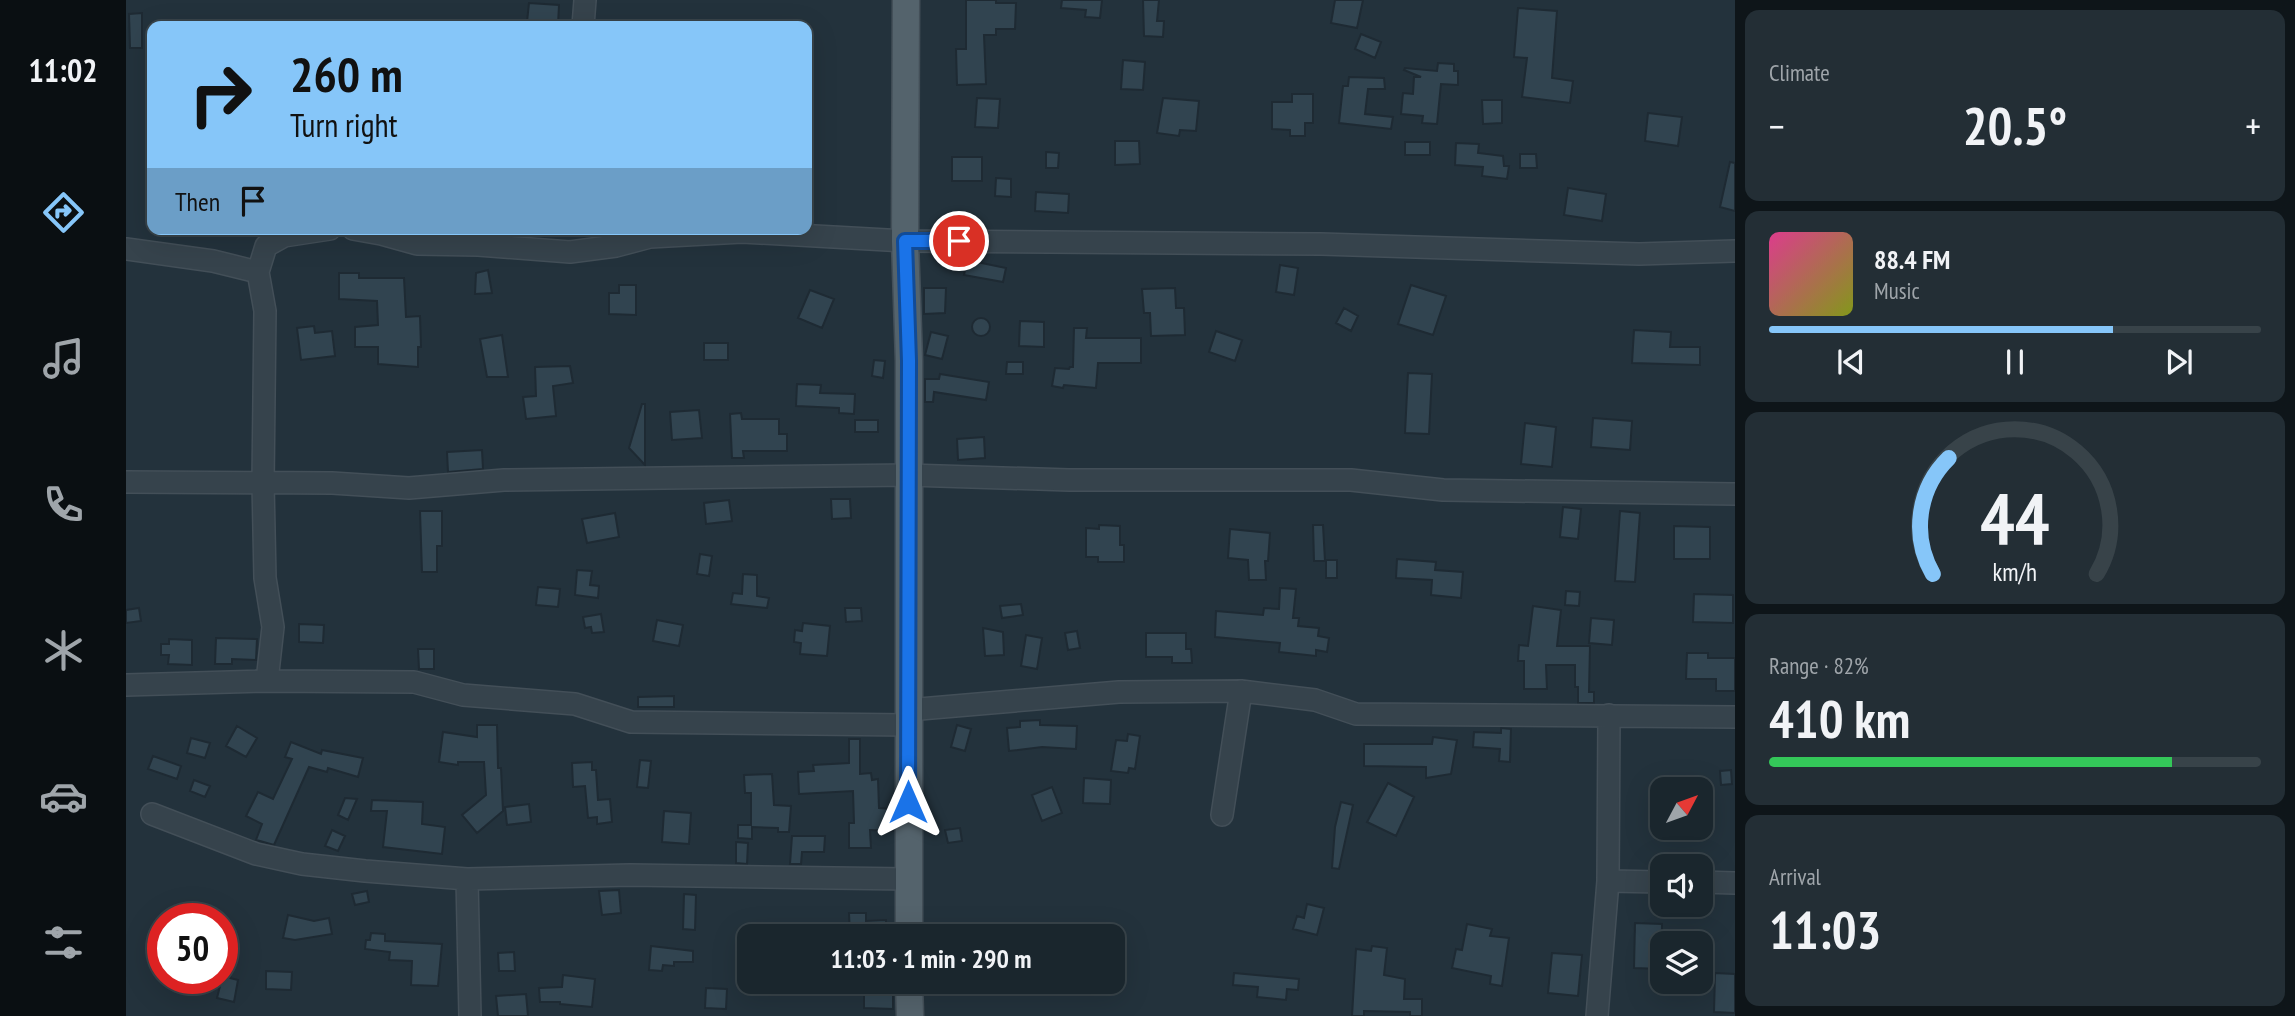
<!DOCTYPE html>
<html lang="en">
<head>
<meta charset="utf-8">
<style>
	:root { --surface:#1a262d; --page:#232e35; --text:#f1f3f6; --muted:#9fa5aa; --line:#384349; --accent:#86c6f9 }
	body { margin:0; font-family:"PT Sans Narrow",sans-serif; background:var(--page); color:var(--text); height:100vh; display:flex; flex-direction:column; font-size:26px; white-space:nowrap }
	* { box-sizing:border-box; margin:0 }
	p { font-size:23px; color:var(--muted) }
	.icon { flex:none; width:38px; height:38px; fill:none; stroke:currentColor; stroke-width:2; stroke-linecap:round; stroke-linejoin:round }
	.map { position:relative; flex:1; overflow:hidden }
	.panel { display:flex; flex-direction:column; gap:10px; padding:10px; background:#0e1519; width:560px }
	.panel>* { flex:none }
	.guide { position:absolute; left:21px; top:21px; width:665px; height:214px; border-radius:14px; box-shadow:0 7px 28px #0002,0 0 0 2px var(--line); background:#86c6f9; color:#111; overflow:hidden }
	.needle { width:46px; rotate:49deg }
	.buttons { position:absolute; left:1524px; top:777px; display:grid; gap:14px }
	.buttons a { display:grid; place-items:center; width:63px; height:63px; border-radius:14px; background:var(--surface); box-shadow:0 7px 28px #0002,0 0 0 2px var(--line); font-size:35px }
	.speed { position:absolute; left:21px; top:903px; display:flex; gap:14px; font-size:35px; font-weight:700; text-align:center }
	.speed>* { display:grid; place-content:center; width:91px; height:91px; border-radius:50%; background:var(--surface); box-shadow:0 7px 28px #0002,0 0 0 2px var(--line); line-height:1 }
	.speed .limit { border:10px solid #d22; background:#fff; color:#111 }
	.pin { position:absolute; display:grid; place-items:center; width:60px; height:60px; color:#fff; margin:-30px; border:4px solid #fff; border-radius:50%; box-shadow:0 2px 7px #0007 }
	.me { position:absolute; width:77px; margin:-38px; rotate:0deg; stroke-linejoin:round; filter:drop-shadow(0 0 5px #0008) }
	.turn { display:flex; align-items:center; gap:24px; height:147px; padding:0 28px; font-size:32px }
	.turn .icon { width:91px; height:91px; stroke-width:2.5 }
	.turn b { display:block; font-size:49px; line-height:60px }
	.then { display:flex; align-items:center; height:66px; padding:0 28px; background:#0003; gap:14px; font-size:26px }
	.big { font-size:52px; font-weight:600; line-height:1.1 }
	.panel .widget { flex:1; display:flex; flex-direction:column; justify-content:center; gap:10px; min-width:0; padding:0 24px; border-radius:14px; background:var(--page) }
	.panel .dial { align-items:center; gap:0 }
	.dial svg { height:182px; overflow:visible; fill:none; stroke:var(--line); stroke-width:7; stroke-linecap:round; text-anchor:middle }
	.dial text { fill:var(--text); stroke:none }
	.song { display:flex; align-items:center; gap:21px }
	.cover { width:84px; height:84px; border-radius:10px; background:linear-gradient(135deg,hsl(330 70% 55%),hsl(70 70% 35%)) }
	.played { height:7px; border-radius:4px; background:linear-gradient(90deg,var(--accent) 70%,var(--line) 70%) }
	.keys { display:flex; justify-content:space-around; direction:ltr }
	.heat { display:flex; justify-content:space-between; align-items:center; font-size:38px; direction:ltr }
	.charge { height:10px; border-radius:5px; background:linear-gradient(90deg,#34c759 82%,var(--line) 0) }
	.trip { position:absolute; left:611px; top:924px; width:388px; height:70px; border-radius:14px; background:var(--surface); box-shadow:0 7px 28px #0002,0 0 0 2px var(--line); font-weight:600; line-height:70px; text-align:center }
	main { display:flex; flex:1; min-height:0 }
	.tabs { display:flex; flex-direction:column; width:126px; justify-content:space-around; align-items:center; background:#0a0f12; color:var(--muted) }
	.tabs .icon { width:49px; height:49px }
	.tabs .active { color:var(--accent) }
	.tabs b { font-size:32px; color:var(--text) }
	.map>svg:first-child { display:block }
	.building { fill:#314450; stroke:#1e2a33; stroke-width:2 }
	.lines { fill:none; stroke-linecap:round; stroke-linejoin:round }
	.minor-casing { stroke:#434f58; stroke-width:24 }
	.major-casing { stroke:#434f58; stroke-width:29 }
	.minor { stroke:#36434c; stroke-width:21 }
	.major { stroke:#54636c; stroke-width:26 }
	.route-casing { stroke:#114b97; stroke-width:18 }
	.route { stroke:#1a73e8; stroke-width:12 }
</style>
</head>
<body>
<main>
<nav class="tabs">
<b>11:02</b>
<svg class="icon active" aria-label="directions" viewBox="0 0 24 24"><path d="M12 3l9 9-9 9-9-9zM9 14v-3h6M13 9l2 2-2 2"/></svg>
<svg class="icon" aria-label="music" viewBox="0 0 24 24"><path d="M9 18V5l10-2v13"/><circle cx="6" cy="18" r="3"/><circle cx="16" cy="16" r="3"/></svg>
<svg class="icon" aria-label="phone" viewBox="0 0 24 24"><path d="M5 4h4l2 5-3 2q2 4 5 5l2-3 5 2v4C11 20 4 13 5 4z"/></svg>
<svg class="icon" aria-label="climate" viewBox="0 0 24 24"><path d="M12 3v18M4 7l16 10M4 17L20 7"/></svg>
<svg class="icon" aria-label="car" viewBox="0 0 24 24"><path d="M5 17H2v-5l4-1 3-4h7l3 4 3 1v5h-3M9 17h6M6 11h13"/><circle cx="7" cy="17" r="2"/><circle cx="17" cy="17" r="2"/></svg>
<svg class="icon" aria-label="filters" viewBox="0 0 24 24"><path d="M4 7h16M4 17h16"/><circle cx="9" cy="7" r="2"/><circle cx="15" cy="17" r="2"/></svg>
</nav>
<div class="map">
<svg width="1609" height="1016" viewBox="0 0 1609 1016">
	<rect width="100%" height="100%" fill="#23323c"/>
	<path class="building" d="M840,0H870V3H890L889,29H870V35H858L860,84L831,85L830,49H840Z
		M936,0H976L974,18L959,17L960,10L935,8Z
		M1017,0H1033L1031,21H1038L1037,37L1018,36Z
		M1209,0H1237L1231,28L1205,23Z
		M403,3L433,5L432,25L401,22Z
		M1392,8L1431,11L1426,78L1447,81L1444,103L1396,97L1401,58L1388,57Z
		M16,13V48H4L3,14Z
		M1235,34L1255,42L1249,58L1229,49Z
		M997,60L1019,62L1017,90L995,89Z
		M1312,63L1328,64V71H1332V85L1315,84L1311,124L1296,123L1297,116L1275,114L1277,93L1287,94L1288,77H1295L1278,70L1279,68L1311,71Z
		M1223,77L1258,78L1259,89H1242L1239,114L1267,117L1265,129L1213,123L1217,86H1222Z
		M1166,94H1187V123H1179V136H1164V130L1146,129V102H1166Z
		M851,98L874,99L872,128L849,127Z
		M1037,98L1073,101L1070,131L1054,130L1053,136L1031,133Z
		M1356,100H1376V123L1357,124Z
		M1522,113L1556,117L1552,146L1519,141Z
		M989,141H1013L1014,164L989,165Z
		M1279,142H1304V155H1279Z
		M1330,143L1353,144L1352,153L1377,156L1378,166H1383L1381,179L1356,176L1357,167L1329,165Z
		M920,152L933,153L932,168H920Z
		M1394,154H1410L1411,168H1394Z
		M826,157H856V181H826Z
		M1604,162L1609,163V211L1594,207Z
		M870,178L885,179V197L869,196Z
		M1442,188L1480,194L1476,221L1438,215Z
		M910,192L943,194L942,213L909,211Z
		M841,260L880,268L877,282L838,275Z
		M1154,265L1172,268L1168,295L1150,292Z
		M362,270L366,293L349,294L350,273Z
		M213,273H233V278H278L280,317L294,316L295,347H292V367L252,364V347H229V327L252,325L251,301L213,299Z
		M493,285H510V315L483,314V293H493Z
		M1285,285L1320,296L1307,335L1272,324Z
		M798,288H820L819,313L798,314Z
		M1049,288L1050,308H1058L1059,335L1025,336L1024,313H1018L1016,289Z
		M684,290L708,299L696,328L672,318Z
		M1218,308L1232,316L1225,331L1210,323Z
		M846 327a9 9 0 1 1 18 0a9 9 0 1 1-18 0Z
		M894,321L918,322V347L893,346Z
		M188,326L189,333L206,331L209,356L175,360L171,328Z
		M948,328H961L960,338H1015V363H972L970,388L938,385L937,388L926,386L929,368L943,369L944,367H947Z
		M1508,330L1545,332L1544,347H1574V365L1506,363Z
		M1090,331L1116,340L1109,361L1083,352Z
		M805,332L822,336L816,359L799,355Z
		M376,335L382,377H361L354,339Z
		M578,343H602V360H578Z
		M748,360L759,361L757,378L746,376Z
		M881,362H897V374H880Z
		M444,366L447,383L427,386L430,416L400,419L397,397L410,396L409,367Z
		M1282,373L1306,374L1303,434L1279,433Z
		M814,374L863,382L860,400L808,392L807,402H799V379H813Z
		M671,384L695,385L694,393L729,394L728,414L713,413V408L670,406Z
		M516,404H519V465L503,448Z
		M573,410L576,438L546,440L544,412Z
		M615,413L616,419H653V434H661V451H617L618,458H606L604,414Z
		M1467,418L1506,421L1504,450L1465,447Z
		M729,420H752V432H729Z
		M1399,423L1430,427L1426,467L1395,464Z
		M858,437L859,458L832,460L831,439Z
		M356,450L357,469L322,472L321,452Z
		M705,499H724L725,518L706,519Z
		M603,500L606,521L580,524L578,503Z
		M1437,507L1455,509L1452,539L1434,537Z
		M294,511H316V546H311V572H296Z
		M1494,511L1514,513L1509,582L1489,581Z
		M489,513L493,537L461,543L456,519Z
		M973,525L994,526V545H998V562H972V557H960V528L973,529Z
		M1187,525H1197L1199,561H1188Z
		M1548,526L1584,527V559H1548Z
		M1104,529L1144,533L1142,561H1139L1140,580H1123L1122,560L1102,558Z
		M574,554L586,556L583,576L571,574Z
		M1271,559L1310,562L1309,570L1337,572L1335,598L1305,595L1306,580L1270,578Z
		M1200,560H1211V578H1200Z
		M451,570L466,571L464,585L473,586L472,598L449,595Z
		M617,574L631,575V596L643,598L641,608L605,604L607,593L616,594Z
		M412,587L434,589L432,607L410,605Z
		M1154,588L1170,589L1167,618H1173L1172,626L1193,628L1192,636L1203,638L1201,652L1190,650V656L1153,652L1154,643L1089,637L1090,611L1137,615L1138,608L1153,609Z
		M1440,591L1454,592L1453,606L1439,605Z
		M1568,594L1607,595V623L1567,622Z
		M895,604L897,615L876,618L874,606Z
		M1407,606L1435,610L1431,646H1464L1463,692H1468V703H1452V687H1449V665H1420L1421,689H1398V661H1392L1393,645L1402,646Z
		M13,608L15,621L0,623V610Z
		M719,608H735L736,621L720,622Z
		M475,614L478,632L466,633L465,627L459,628L457,617Z
		M1465,618L1488,620L1486,645L1463,643Z
		M531,620L557,625L553,646L527,641Z
		M677,623L704,626L701,656L674,654L675,643L668,642L669,630L676,631Z
		M173,624L198,625L197,643L173,642Z
		M857,628L877,632L878,655L859,656Z
		M951,631L954,648L942,650L939,633Z
		M1020,633H1060V649H1065L1066,663H1046V657H1020Z
		M900,635L916,638L911,669L895,666Z
		M90,638L131,639L130,660L106,659V664H89Z
		M43,639L66,640V665L42,664L43,655H35V644H43Z
		M292,649H308V669H293Z
		M1561,653H1582V658H1609V691H1590V679H1560Z
		M548,696V707H512V697Z
		M914,720V725L951,726L950,749L916,747L883,751L881,728L894,727V721Z
		M351,725H371L372,768H375L377,811L351,833L336,815L360,795L358,762H332V765L313,762L317,732L351,737Z
		M831,725L845,729L839,751L825,747Z
		M111,726L131,738L120,757L100,746Z
		M1375,728L1385,729L1384,762L1373,761L1374,749L1347,747L1348,732L1375,733Z
		M1002,734L1014,736L1009,769L1003,768L1002,773L985,771L990,740L1001,741Z
		M1307,737L1331,740L1325,774L1300,778V767L1238,766V744H1306Z
		M65,738L84,743L79,758L61,753Z
		M723,739H734V774L745,773L746,780L752,779L753,808L767,809V831L744,830L745,848H723V823H728L727,791L673,794L672,772L688,771L687,765L723,763Z
		M165,742L195,754L196,750L237,758L232,777L202,768L201,772L183,767L148,845L134,841L130,840L136,824L120,816L132,792L147,799L166,759L159,757Z
		M27,756L55,766L51,779L22,769Z
		M514,760L525,761L522,788L511,787Z
		M466,762V770H470L472,800L484,799L486,822L471,824V817L462,818L459,786L447,787L446,763Z
		M1605,770L1606,784L1595,785L1594,771Z
		M646,774L648,805L665,806L663,832H652V828L626,827V839L612,838V825H625V793H619L618,775Z
		M958,778L985,780L984,804L957,803Z
		M68,780L84,786L79,797L64,791Z
		M1262,783L1288,797L1270,836L1241,822Z
		M926,787L936,813L916,821L906,795Z
		M219,798L231,799L222,820L212,815Z
		M246,800L297,802L296,824L319,827L316,854L257,847L261,811H245Z
		M1215,802L1227,805L1213,869L1206,868L1209,827Z
		M403,804L405,822L381,825L379,807Z
		M538,811L565,813L563,844L536,842Z
		M834,828L836,841L822,843L819,830Z
		M206,830L219,836L212,851L199,846Z
		M666,836H699L698,852H676L675,864H664Z
		M610,842L622,843L621,864L610,863Z
		M493,890L495,913L476,915L473,891Z
		M241,891L243,902L229,905L226,894Z
		M558,894L570,895L569,930L557,929Z
		M1181,904L1198,908L1191,935L1167,929L1171,916L1178,918Z
		M723,913H740V921L760,920V936H724Z
		M162,915L188,921L203,918L206,934L169,940L157,938Z
		M1509,923L1536,924L1535,969L1508,968Z
		M1341,924L1366,929L1364,936L1383,938L1376,986L1364,984L1365,976L1326,968L1330,949L1336,950Z
		M245,933L259,934V941L316,944L312,986L285,985L286,961L263,960L264,952L239,949L240,940H244Z
		M96,940L112,943L104,978L112,980L108,1002L91,998L96,978Z
		M525,946L567,951V962H548V966L537,965L536,971L523,970Z
		M1246,946L1261,948L1258,975L1279,979L1278,999H1296V1016H1284V1012L1238,1011V1016H1226L1230,949L1245,951Z
		M388,952L389,971H373L372,953Z
		M1426,953L1456,955L1452,996L1422,993Z
		M140,971L166,972L165,990L140,989Z
		M1108,973L1173,979L1172,990L1161,989L1160,1000L1131,997L1132,987L1107,985Z
		M1589,973L1609,974V1013L1588,1012Z
		M437,975L469,979L466,1007L434,1004V1002H414L413,988L436,987Z
		M738,982H767V1009L738,1008Z
		M580,988L601,989L600,1009L579,1008Z
		M400,994L402,1016H372L370,996Z"/>
	<g class="lines">
		<defs>
			<path id="minor" d="M457,26L459,0
				M227,229L255,234L291,244L352,245L444,252L490,246L524,237L616,232L779,241L1195,244L1513,254L1609,251
				M0,249L87,261L132,272
				M0,482L206,483L283,488L378,480L783,475L943,480H1225L1317,490L1609,494
				M141,681L147,627L139,578L137,483L139,311L132,272L140,246L158,236L204,229
				M0,685L141,681L288,682L337,695L449,704L505,722L783,725
				M782,710L993,692L1115,691L1189,700L1230,714L1609,717
				M26,814L130,854L176,864L239,871L341,879L504,875L782,879
				M1096,815L1115,691
				M341,879L344,1016
				M1482,881L1536,882
				M1575,882L1609,883
				M1471,1016L1482,881L1483,715"/>
			<path id="major" d="M780,0L779,241L783,361V936
				M783,982L784,1016"/>
		</defs>
		<use href="#minor" class="minor-casing"/>
		<use href="#major" class="major-casing"/>
		<use href="#minor" class="minor"/>
		<use href="#major" class="major"/>
	</g>
	<g class="lines">
		<defs>
			<path id="route" d="M782,802L783,361L779,241H833"/>
		</defs>
		<use href="#route" class="route-casing"/>
		<use href="#route" class="route"/>
	</g>
</svg>
<div class="buttons">
<a><svg class="needle" viewBox="-14 -14 28 28"><path d="M0-13l5 13h-10z" fill="#e53935"/><path d="M0 13l5-13h-10z" fill="#9fa5aa"/></svg></a>
<a><svg class="icon" aria-label="sound" viewBox="0 0 24 24"><path d="M4 9h4l5-4v14l-5-4H4zM17 9q2 3 0 6"/></svg></a>
<a><svg class="icon" aria-label="layers" viewBox="0 0 24 24"><path d="M12 4l9 5-9 5-9-5zM3 14l9 5 9-5"/></svg></a>
</div>
<div class="speed"><div class="limit">50</div></div>
<div class="pin" style="left:833px;top:241px;background:#d93025"><svg class="icon" aria-label="arrive" viewBox="0 0 24 24"><path d="M6 21V4h12l-3 4 3 4H6"/></svg></div>
<svg class="me" style="left:782px;top:802px" viewBox="-20 -20 40 40"><path d="M0-17L14 15 0 8-14 15z" fill="#1a73e8" stroke="#fff" stroke-width="4"/></svg>
<div class="trip">11:03 · 1 min · 290 m</div>
<div class="guide">
<div class="turn"><svg class="icon" aria-label="right" viewBox="0 0 24 24"><path d="M7 20v-9h11M14 6l5 5-5 5"/></svg><div><b>260 m</b>Turn right</div></div>
<div class="then">Then<svg class="icon" aria-label="arrive" viewBox="0 0 24 24"><path d="M6 21V4h12l-3 4 3 4H6"/></svg></div>
</div>
</div>
<section class="panel">
<div class="widget"><p>Climate</p>
<div class="heat"><a>−</a><b class="big">20.5°</b><a>+</a></div>
</div>
<div class="widget">
<div class="song"><i class="cover"></i><div><b>88.4 FM</b><p>Music</p></div></div>
<div class="played"></div>
<div class="keys"><svg class="icon" aria-label="previous" viewBox="0 0 24 24"><path d="M18 5L8 12l10 7zM5 5v14"/></svg><svg class="icon" aria-label="pause" viewBox="0 0 24 24"><path d="M8 5v14M16 5v14"/></svg><svg class="icon" aria-label="next" viewBox="0 0 24 24"><path d="M6 5l10 7-10 7zM19 5v14"/></svg></div>
</div>
<div class="widget dial"><svg viewBox="0 0 100 80">
<path d="M14 69A42 42 0 1 1 86 69"/>
<path d="M14 69A42 42 0 0 1 21 18" stroke="#86c6f9"/>
<text x="50" y="56" font-size="32" font-weight="700">44</text>
<text x="50" y="72" font-size="11">km/h</text>
</svg></div>
<div class="widget"><p>Range · 82%</p><b class="big">410 km</b><div class="charge"></div></div>
<div class="widget"><p>Arrival</p><b class="big">11:03</b></div>
</section>
</main>
</body>
</html>
